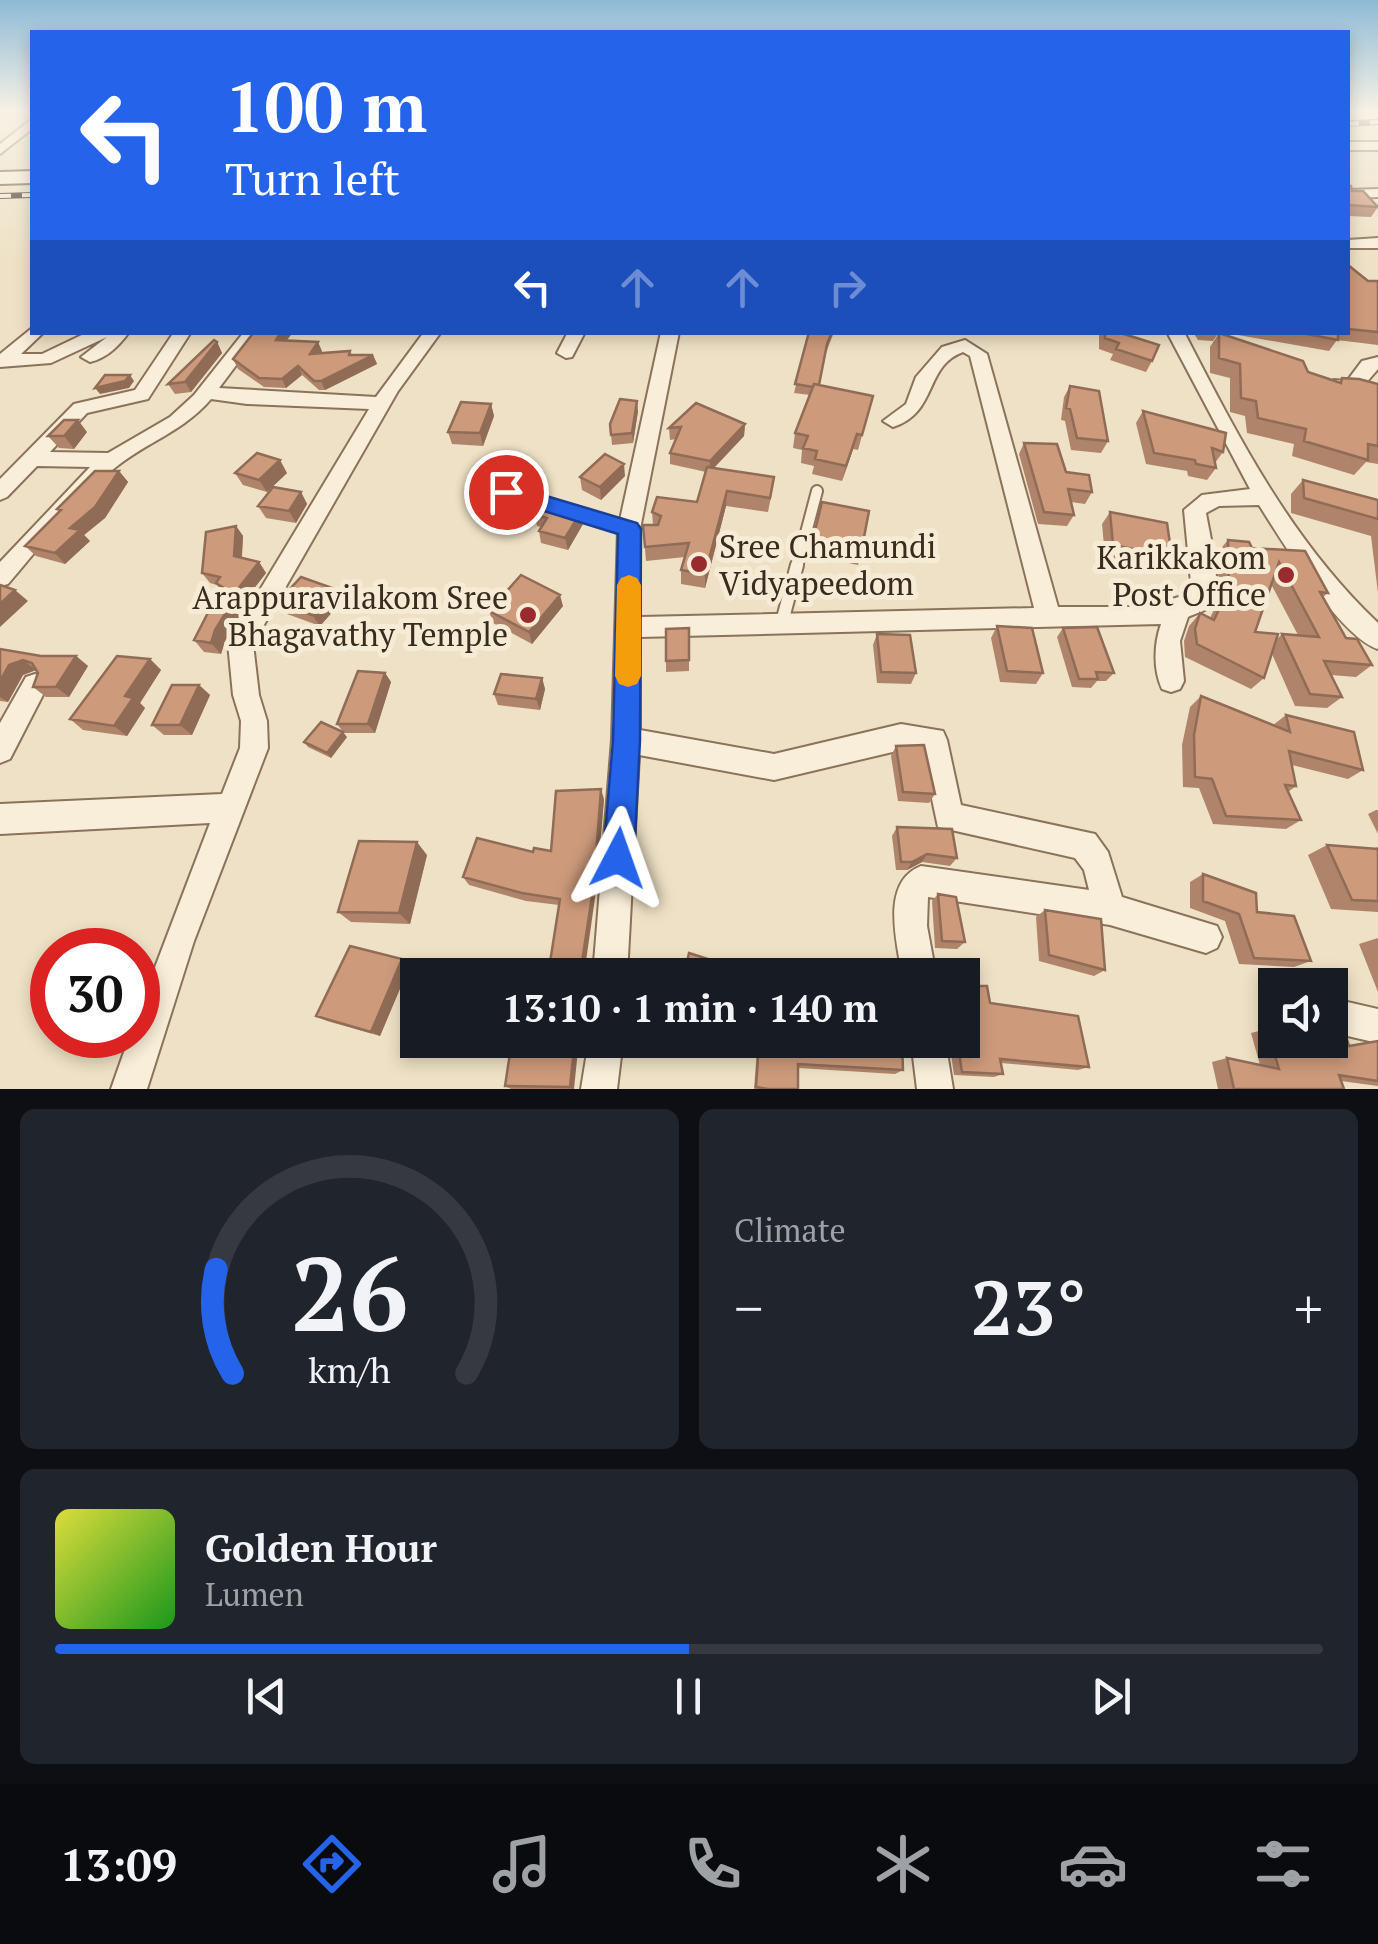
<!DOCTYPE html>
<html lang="en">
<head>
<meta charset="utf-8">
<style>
	:root { --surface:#171b24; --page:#20242c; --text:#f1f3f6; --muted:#9ea1a6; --line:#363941; --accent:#2563eb }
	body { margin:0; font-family:"PT Serif",serif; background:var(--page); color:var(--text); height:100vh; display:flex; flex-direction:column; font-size:38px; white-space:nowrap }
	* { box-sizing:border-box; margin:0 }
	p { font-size:32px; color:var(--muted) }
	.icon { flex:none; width:55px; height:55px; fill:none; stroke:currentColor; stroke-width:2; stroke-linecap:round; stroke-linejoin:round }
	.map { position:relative; height:1089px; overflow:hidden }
	.details { display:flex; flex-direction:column; gap:20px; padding:20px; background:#0d0f14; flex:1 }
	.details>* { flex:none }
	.guide { position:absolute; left:30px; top:30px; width:1320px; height:305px; border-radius:0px; box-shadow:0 5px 15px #0003; background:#2563eb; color:#fff; overflow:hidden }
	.controls { position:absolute; left:1258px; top:968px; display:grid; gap:20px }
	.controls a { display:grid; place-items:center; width:90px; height:90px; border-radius:0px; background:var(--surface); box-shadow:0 5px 15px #0003; font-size:50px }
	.speed { position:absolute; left:30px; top:928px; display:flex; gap:20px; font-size:50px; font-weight:700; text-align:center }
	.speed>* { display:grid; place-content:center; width:130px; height:130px; border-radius:50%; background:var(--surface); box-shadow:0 5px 15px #0003; line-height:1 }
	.speed .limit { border:15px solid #d22; background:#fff; color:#111 }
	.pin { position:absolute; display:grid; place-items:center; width:85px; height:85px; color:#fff; margin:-42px; border:5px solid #fff; border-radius:50%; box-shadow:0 2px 10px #0007 }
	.me { position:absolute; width:110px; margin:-55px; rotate:4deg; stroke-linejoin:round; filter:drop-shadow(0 0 8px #0008) }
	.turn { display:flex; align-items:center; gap:35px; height:210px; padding:0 30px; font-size:45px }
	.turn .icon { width:130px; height:130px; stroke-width:2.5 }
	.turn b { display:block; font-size:70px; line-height:85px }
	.lanes { display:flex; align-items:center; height:95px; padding:0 30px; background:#0003; justify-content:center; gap:50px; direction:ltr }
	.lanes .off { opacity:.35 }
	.big { font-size:75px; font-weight:700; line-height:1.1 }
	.details .widget { flex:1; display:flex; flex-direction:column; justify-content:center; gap:15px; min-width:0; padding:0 35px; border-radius:15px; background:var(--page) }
	.details .dial { align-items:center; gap:0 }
	.dial svg { height:260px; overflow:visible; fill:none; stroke:var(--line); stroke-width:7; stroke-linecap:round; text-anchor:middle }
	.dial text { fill:var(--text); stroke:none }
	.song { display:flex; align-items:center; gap:30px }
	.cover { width:120px; height:120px; border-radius:15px; background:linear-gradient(135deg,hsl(60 70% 55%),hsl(120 70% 35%)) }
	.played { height:10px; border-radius:5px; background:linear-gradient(90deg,var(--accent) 50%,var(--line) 50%) }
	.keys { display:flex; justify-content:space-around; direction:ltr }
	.heat { display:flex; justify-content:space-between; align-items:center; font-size:55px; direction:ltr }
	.details .tiles { flex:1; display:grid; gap:20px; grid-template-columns:1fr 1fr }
	.widget:last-child { grid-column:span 2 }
	.trip { position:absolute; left:400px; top:958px; width:580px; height:100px; border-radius:0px; background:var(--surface); box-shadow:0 5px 15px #0003; font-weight:700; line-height:100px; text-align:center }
	.menu { display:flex; height:160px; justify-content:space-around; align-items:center; background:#090b0e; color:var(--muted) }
	.menu .icon { width:70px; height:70px }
	.menu .selected { color:var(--accent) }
	.menu b { font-size:45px; color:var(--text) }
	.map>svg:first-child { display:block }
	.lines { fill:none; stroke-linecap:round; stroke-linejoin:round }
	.service-far1-casing { stroke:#8a725b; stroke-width:14 }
	.service-casing { stroke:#8a725b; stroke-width:16 }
	.minor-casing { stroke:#8a725b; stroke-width:4 }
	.secondary-casing { stroke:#6c543e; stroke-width:4 }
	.service-far1 { stroke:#f9eed9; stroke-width:10 }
	.service { stroke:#f9eed9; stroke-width:12 }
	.minor { fill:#f9eed9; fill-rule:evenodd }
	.secondary { fill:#f9eed9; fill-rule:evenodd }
	.rail-casing { stroke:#3a2b1f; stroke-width:6 }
	.rail { stroke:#f6ebd5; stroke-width:4; stroke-dasharray:11; stroke-linecap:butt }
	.wall { fill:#b0846a; fill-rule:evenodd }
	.shaded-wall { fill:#906c56 }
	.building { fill:#cd9a7b; stroke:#906c56; stroke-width:2.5 }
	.route { fill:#2563eb; stroke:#184099; stroke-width:2.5 }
	.slow { fill:#f59e0b }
	.poi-dot { fill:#992b2f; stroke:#f6ebd5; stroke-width:4 }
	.labels { text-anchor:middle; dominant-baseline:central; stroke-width:10; stroke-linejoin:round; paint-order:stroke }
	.poi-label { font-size:32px; fill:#3a2b1f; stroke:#f6ebd5; text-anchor:end }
</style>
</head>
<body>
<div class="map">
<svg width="1378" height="1089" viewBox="0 0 1378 1089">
	<rect width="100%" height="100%" fill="#eee1c5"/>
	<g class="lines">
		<defs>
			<path id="service-far1" d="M506,492L629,529
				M797,567L817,491"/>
			<path id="service" d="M781,626L797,565"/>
			<path id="minor" d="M32,119V129L0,154V144Z
				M1348,142H1378V150H1348Z
				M1378,189V197L1348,198V190Z
				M1378,238V248H1348V240Z
				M32,328V332H44L21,354H42L88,332H129C119,346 107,358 90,362L81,357L107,337L51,363L0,367V354Z
				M174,332H191L148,399L87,413L50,452L108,453L170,417L194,395L244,332H261L219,388L376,397L424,332H441L398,391L253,644L259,695L267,721L268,748L194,941L147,1089H111L130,1035H138V1012L210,823L0,834V804L222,794L240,748L241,721L233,695L228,643L369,409L247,404L211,399C184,431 147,442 116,467C75,499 42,545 8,584L0,586V562L90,467L37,466L7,497L0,500V479L74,404L135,390Z
				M568,332H585L572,357L566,358L557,353Z
				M661,332H679L640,529V617L1034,608L970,356L963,352C924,366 938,413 893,427L883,421L906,404L916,377L942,347L965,340L987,354L1058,607H1146L1192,593L1184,510L1202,495L1250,489L1167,332H1184C1238,437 1292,542 1378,623V649C1339,636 1282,541 1259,505L1219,506L1206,513C1209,532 1225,594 1210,607C1205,611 1194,614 1188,617L1180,641L1184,681L1180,689L1171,692L1162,689C1153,669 1154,644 1161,624L640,637V730L774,754L901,724L943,731L947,740L961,805L1095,834L1108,852L1122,897L1217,926L1222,937L1217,948L1206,953L1110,925L928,897L927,926L936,975H902C897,942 880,882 921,866L1089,890L1084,870L1075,858L938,827L922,752L901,750L774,780L639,755L627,975H593L612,740L618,529Z
				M1378,357V369L1359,391L1334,392L1325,386L1334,380L1347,381L1362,361Z
				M35,674L44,677L48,685L10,759L0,763V723L26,677Z
				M1330,998L1378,1009V1043L1330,1032Z
				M589,1040H623L617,1089H581Z
				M911,1040H945L953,1089H917Z"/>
			<path id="secondary" d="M1348,111H1378V119L1348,120Z
				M32,171V183L0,184V172Z"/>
		</defs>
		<use href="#service-far1" class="service-far1-casing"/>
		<use href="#service" class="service-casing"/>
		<use href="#minor" class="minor-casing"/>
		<use href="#secondary" class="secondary-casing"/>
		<use href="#service-far1" class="service-far1"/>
		<use href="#service" class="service"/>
		<use href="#minor" class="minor"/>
		<use href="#secondary" class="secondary"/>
		<defs>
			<path id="rail" d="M1348,124L1378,122
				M0,196L32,195"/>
		</defs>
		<use href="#rail" class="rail-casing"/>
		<use href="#rail" class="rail"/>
	</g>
	<path class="wall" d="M1348,186L1352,191L1378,207L1371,217L1348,216Z
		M1348,265L1368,281H1378V345L1337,340L1329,351L1221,332H1348Z
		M254,332H293L287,340L322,351L321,353L350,351L352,355H373L377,364L325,390H319L302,375L286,388L264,387L238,369L233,359Z
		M809,332H834L826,353L819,385L873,396L858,450L853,449L842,481L812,474L814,466L801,463L802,450L793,448L795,433L810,395L794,393Z
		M1099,332H1124V334L1152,361L1146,372L1110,360L1113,354L1099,349Z
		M1193,332H1219L1213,341L1198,340Z
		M1219,333L1308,372L1339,383L1342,378L1378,384V464L1366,462L1354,475L1292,456L1294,444L1247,433L1245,416L1230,412V378L1210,373V347Z
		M217,342L222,353L191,392L175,394L168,384Z
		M1070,386L1108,441L1101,453L1071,450L1065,421L1061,420L1064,397Z
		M491,404L494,416L483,446L452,444L448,432Z
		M638,411L633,443L612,445L610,424Z
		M1143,411L1223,452L1215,463L1216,468L1207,480L1188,476L1187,471L1146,464L1136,423Z
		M745,424L744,436L714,468L772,492L768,512L726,506L705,588L681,584V570L685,557L646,561L643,525H653L652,512L697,502L706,472L670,464V453L676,439L670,440L669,428Z
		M87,432L74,449L59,448L48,436Z
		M1024,443L1092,492L1085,504L1071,502L1074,515L1067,526L1038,524L1019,454Z
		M119,471L128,482L105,518L84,535L90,541L65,564L36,556L25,546L60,512L57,509Z
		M235,473H287L267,492L243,485Z
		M625,476L601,500L582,490L580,477Z
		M1303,480L1378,500V593L1371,536L1291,513V494Z
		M301,492L307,504L296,523L266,518L258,506Z
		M1110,512L1172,557L1163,569L1105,557L1102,524Z
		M534,514L583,524L568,550L541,543L539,531L541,527L537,526Z
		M236,526L243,536L242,558L259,562L266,573L242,604L234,599L243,611L225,641L221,654L204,652L194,640L234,599L224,594L217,585L210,583L202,573Z
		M1228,540L1252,548L1305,551L1328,593L1323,597L1346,638L1372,665L1356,677L1331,675L1342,697L1327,708L1295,706L1272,654L1264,678L1251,689L1185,657L1184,641L1189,626L1200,613L1210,618L1218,601L1217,553ZM1271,584L1298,635L1282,634L1277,639L1255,632Z
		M812,543L861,553L858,565L810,555Z
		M335,589L342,601L320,626L287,614L278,602Z
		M563,606L532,644L493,623L489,611Z
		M997,626L1043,673L1036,684L1000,682L991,638Z
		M689,628V671L666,672V629Z
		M1063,628L1114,673L1106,681H1097L1091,688L1072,687L1057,637Z
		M877,634L916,673L911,684L877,683L873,645Z
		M0,649L41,656H76L88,666L69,697H46L33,687L38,673L36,670L23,675L8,702L0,701Z
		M150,659L161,670L140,703L145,708L127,736L83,730L70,719Z
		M385,673L391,682L375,733H344L337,724Z
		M542,678L545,689L540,710L498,705L494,694Z
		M199,685L210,695L192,735H164L152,725Z
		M1201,696L1273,725L1286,715L1363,770L1348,779L1292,765L1296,786L1288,792L1301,820L1286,829L1213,824L1199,788L1183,787L1182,745L1190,707Z
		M347,737L331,758L308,747L304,742Z
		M896,746L935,794L929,803L898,801L891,756Z
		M604,799L596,891L559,905L526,901L469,885L463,877L533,852L551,851Z
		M1376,810H1378V834L1368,814Z
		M897,827L957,858L950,866L922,862L907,870H896L892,836Z
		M1327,845L1375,848L1378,847V912L1331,909L1308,855Z
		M427,855L410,924L351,922L338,912Z
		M1203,874L1257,912L1311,961L1294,967L1239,964L1225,921L1190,908V882Z
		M938,894L965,942L957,949L935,948L932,901Z
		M1045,910L1105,970L1094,976L1039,961L1036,917Z
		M1378,938V992L1359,944Z
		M402,959L410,965L380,1036L327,1021L316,1016Z
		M990,1003L1089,1067L1078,1070L1001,1063L1003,1074L994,1077L954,1075L949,1040H962Z
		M1267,1029L1349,1046L1378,1041V1086L1341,1081L1344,1089H1218L1212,1062L1227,1058L1260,1065L1251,1033Z
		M512,1040L574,1089H511L505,1086Z
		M749,1040H902L903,1070L895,1074L798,1068V1089H754L757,1049H749Z"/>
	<path class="shaded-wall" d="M281,332H293L280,349L276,340Z
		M217,342L222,353L191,392L185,382Z
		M318,342L322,351L314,363L310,354Z
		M373,355L377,364L325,390L321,381Z
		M298,366L302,375L286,388L282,379Z
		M130,375L134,381L129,388L100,394L95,388Z
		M637,401L638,411L633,443L632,433Z
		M491,404L494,416L483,446L480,433Z
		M78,420L87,432L74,449L64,436Z
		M745,424L744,436L709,473L710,461Z
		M857,434L853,449L842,481L846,466Z
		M280,460L287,473L267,492L259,480Z
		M624,464L625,476L601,500L600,487Z
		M119,471L128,482L105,518L84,535L90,541L65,564L55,553L70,528Z
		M727,491L726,506L705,588V574Z
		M301,492L307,504L296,523L289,511Z
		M581,512L583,524L568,550L565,538Z
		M236,526L243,536L241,566L234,556Z
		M259,562L266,573L242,604L234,594Z
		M335,589L342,601L320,626L312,615Z
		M15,590L28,601L0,627V604Z
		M560,595L563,606L532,644L529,632Z
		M234,599L243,611L225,641L221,654L211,643L215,630Z
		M76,656L88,666L69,697L56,687Z
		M150,659L161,670L140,703L145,708L127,736L114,726L125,696Z
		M23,660L36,670L23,675L8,702L0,697V681L9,665Z
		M385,673L391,682L375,733L368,724Z
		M542,678L545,689L540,710L536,699Z
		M199,685L210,695L192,735L180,725Z
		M343,732L347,737L331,758L327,753Z
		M601,789L604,799L596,891L584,975H580Z
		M417,842L427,855L410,924L399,913Z
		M927,854L922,862L907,870L912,862Z
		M402,959L410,965L380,1036L371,1032Z
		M575,1040H579L574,1089H573L570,1087Z"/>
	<path class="building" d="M1348,186H1351L1352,191H1363L1378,207L1348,205Z
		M1348,265L1368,281H1378V332L1348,329Z
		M254,332H281L276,340L318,342L310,354L350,351L349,355H373L321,381H314L298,366L282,379L259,378L233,359Z
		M809,332H832L827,344L819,385L814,384L813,387L795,384Z
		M1105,332H1124V334L1159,345L1152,361L1116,349L1119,343L1105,338Z
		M1296,332H1338V340Z
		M1219,333L1303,361L1308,372L1341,383L1342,378L1359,379L1378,384V446L1368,444V460L1304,441L1306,429L1258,418L1256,401L1241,398L1240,364L1219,358Z
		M214,340L217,342L185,382L168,384Z
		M105,375H130L125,381L95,388Z
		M814,384L873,396L862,435L857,434L846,466L815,459L817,451L803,448L808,436L795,433Z
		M1070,386L1099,391L1108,441L1077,438L1070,409L1066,408Z
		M620,399L637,401L632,433L611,435L610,424Z
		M461,402L491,404L480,433L448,432Z
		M696,403L745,424L710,461L670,453L681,427L669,428Z
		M1143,411L1226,433L1223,452L1212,448L1216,468L1196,464L1195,460L1154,453Z
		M64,420H78L64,436H48Z
		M1024,443L1057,444L1066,472L1089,475L1092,492L1068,489L1074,515L1044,512Z
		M257,453L280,460L259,480L235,473Z
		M605,454L624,464L600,487L580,477Z
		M707,467L774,477L770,498L727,491L705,574L681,570L689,543L645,547L643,525H658L661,516L652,512L657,497L697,502Z
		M95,471H119L95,507L70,528L80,530L55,553L25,546L61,510L57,509Z
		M1303,480L1378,500V519L1304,498Z
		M273,487L301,492L289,511L258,506Z
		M543,501L581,512L565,538L539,531L547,518L534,514Z
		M822,502L869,511L861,553L812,543Z
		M1110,512L1167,523L1172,557L1113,545Z
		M236,526L234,556L259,562L234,594L216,583L220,577L202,573L206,532Z
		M1228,540L1249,542L1252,548L1305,551L1328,593L1320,592L1346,638L1357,639L1372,665L1324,661L1342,697L1310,694L1282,634L1319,637L1279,562L1255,632L1278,634L1264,678L1197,644L1195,629L1200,613L1214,620L1229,588Z
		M521,575L560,595L529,632L489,611Z
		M301,577L335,589L312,615L278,602Z
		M0,585L15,590L0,604Z
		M216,597L234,599L215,630L211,643L194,640Z
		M997,626L1032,628L1043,673L1007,671Z
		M1097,627L1114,673L1096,672L1098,679H1079L1063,628Z
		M689,628V660L666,661V629Z
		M877,634L910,635L916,673L881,672Z
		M0,649L41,656H76L56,687H33L38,673L32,663L23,660L9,665L0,681Z
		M117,656L150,659L125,696L133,698L114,726L70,719Z
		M358,671L385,673L368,724H337Z
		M501,674L542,678L536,699L494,694Z
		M172,685H199L180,725H152Z
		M1201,696L1290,732L1286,715L1354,732L1363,770L1289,751L1296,786L1285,785L1301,820L1226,816L1212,779L1195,777L1194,735Z
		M321,722L343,732L327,753L304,742Z
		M924,745L935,794L903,792L896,746Z
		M601,789L594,883L580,975H548L560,899L522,893L463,877L477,838L533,852L534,848L551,851L556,791Z
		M897,827L952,829L957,858L927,854L912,862H901Z
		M359,841L417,842L399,913L338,912Z
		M1327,845L1378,849V901L1352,900Z
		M1203,874L1256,893L1257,912L1294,916L1311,961L1254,958L1239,914L1203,901Z
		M938,894L956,897L965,942L942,941Z
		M1045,910L1101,919L1105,970L1049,955Z
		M350,946L402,959L371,1032L316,1016Z
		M689,953L749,972L748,975H684Z
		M962,986H987L990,1003L1078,1016L1089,1067L1000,1059L1003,1074L962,1072L957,1040H962Z
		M1267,1029L1275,1030V1040H1330V1038L1347,1040L1349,1046L1378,1041V1081L1339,1075L1344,1089H1234L1227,1058L1279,1069Z
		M512,1040H575L570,1087L505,1086Z
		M751,1040H902L903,1070L798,1064V1089H768L756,1087L759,1044H751Z"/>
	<linearGradient id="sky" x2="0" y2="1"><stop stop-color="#8ebad5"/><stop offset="0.42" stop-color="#f7f2e5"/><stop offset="1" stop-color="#f7f2e5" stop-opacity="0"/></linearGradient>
	<rect width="1378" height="264" fill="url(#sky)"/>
	<path class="route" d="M506,484L637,523L641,529L640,740L634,858L629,869L618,873L608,869L603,858L613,740L618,534L499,497L496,492L499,486Z"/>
	<path class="slow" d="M629,575L637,578L641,585V676L637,684L628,687L619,684L615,676L617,585L621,578Z"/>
	<g class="poi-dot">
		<circle cx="699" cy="564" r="10"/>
		<circle cx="1286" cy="575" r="10"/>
		<circle cx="528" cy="615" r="10"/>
	</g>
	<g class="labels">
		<g class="poi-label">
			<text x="719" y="546" text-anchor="start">Sree Chamundi<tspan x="719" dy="37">Vidyapeedom</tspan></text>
			<text x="1266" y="557">Karikkakom<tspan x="1266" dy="37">Post Office</tspan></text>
			<text x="508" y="597">Arappuravilakom Sree<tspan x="508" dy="37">Bhagavathy Temple</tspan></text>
		</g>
	</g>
</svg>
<div class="controls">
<a><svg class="icon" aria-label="sound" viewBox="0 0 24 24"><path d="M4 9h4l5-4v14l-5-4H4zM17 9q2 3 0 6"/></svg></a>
</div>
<div class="speed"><div class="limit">30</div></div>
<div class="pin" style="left:506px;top:492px;background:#d93025"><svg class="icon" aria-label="arrive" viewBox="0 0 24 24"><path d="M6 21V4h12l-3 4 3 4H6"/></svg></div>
<svg class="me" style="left:618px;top:858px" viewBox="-20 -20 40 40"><path d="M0-17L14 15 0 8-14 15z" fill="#2563eb" stroke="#fff" stroke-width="4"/></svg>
<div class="trip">13:10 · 1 min · 140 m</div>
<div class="guide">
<div class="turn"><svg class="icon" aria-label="left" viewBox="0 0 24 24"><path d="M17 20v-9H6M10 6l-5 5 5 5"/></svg><div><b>100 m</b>Turn left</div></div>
<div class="lanes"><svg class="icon" aria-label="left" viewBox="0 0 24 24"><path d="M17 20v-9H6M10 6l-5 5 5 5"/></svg><svg class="icon off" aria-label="ahead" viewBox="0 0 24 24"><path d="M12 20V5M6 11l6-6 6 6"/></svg><svg class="icon off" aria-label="ahead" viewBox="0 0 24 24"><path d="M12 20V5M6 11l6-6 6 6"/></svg><svg class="icon off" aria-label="right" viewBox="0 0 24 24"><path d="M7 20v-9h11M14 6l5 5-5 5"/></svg></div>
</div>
</div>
<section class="details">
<div class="tiles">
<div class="widget dial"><svg viewBox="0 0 100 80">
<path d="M14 69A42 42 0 1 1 86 69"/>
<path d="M14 69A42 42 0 0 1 9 37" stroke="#2563eb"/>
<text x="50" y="56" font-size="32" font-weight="700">26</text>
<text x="50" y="72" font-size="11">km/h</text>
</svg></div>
<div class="widget"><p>Climate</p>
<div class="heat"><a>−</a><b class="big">23°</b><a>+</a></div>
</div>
<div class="widget">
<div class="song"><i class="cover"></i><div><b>Golden Hour</b><p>Lumen</p></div></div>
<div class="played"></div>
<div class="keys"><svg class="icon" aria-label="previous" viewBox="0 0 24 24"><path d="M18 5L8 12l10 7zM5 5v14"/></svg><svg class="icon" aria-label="pause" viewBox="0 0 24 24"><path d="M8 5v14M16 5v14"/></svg><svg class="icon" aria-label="next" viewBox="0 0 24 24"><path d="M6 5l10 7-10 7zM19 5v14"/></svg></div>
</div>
</div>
</section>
<nav class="menu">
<b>13:09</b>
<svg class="icon selected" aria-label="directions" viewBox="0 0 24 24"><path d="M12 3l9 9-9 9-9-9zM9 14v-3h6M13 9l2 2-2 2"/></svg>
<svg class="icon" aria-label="music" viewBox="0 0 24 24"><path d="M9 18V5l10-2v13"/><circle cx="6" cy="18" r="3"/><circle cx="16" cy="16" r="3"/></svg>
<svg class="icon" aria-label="phone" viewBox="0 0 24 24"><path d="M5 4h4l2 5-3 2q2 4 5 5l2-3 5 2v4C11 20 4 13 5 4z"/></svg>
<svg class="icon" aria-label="climate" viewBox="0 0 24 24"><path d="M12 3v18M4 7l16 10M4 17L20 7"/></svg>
<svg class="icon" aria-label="car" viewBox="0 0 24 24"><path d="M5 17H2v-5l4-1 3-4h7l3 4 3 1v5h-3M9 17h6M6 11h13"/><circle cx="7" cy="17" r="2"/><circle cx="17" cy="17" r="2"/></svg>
<svg class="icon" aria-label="filters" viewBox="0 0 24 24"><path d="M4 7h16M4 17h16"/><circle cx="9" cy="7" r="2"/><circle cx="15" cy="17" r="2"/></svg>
</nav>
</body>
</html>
